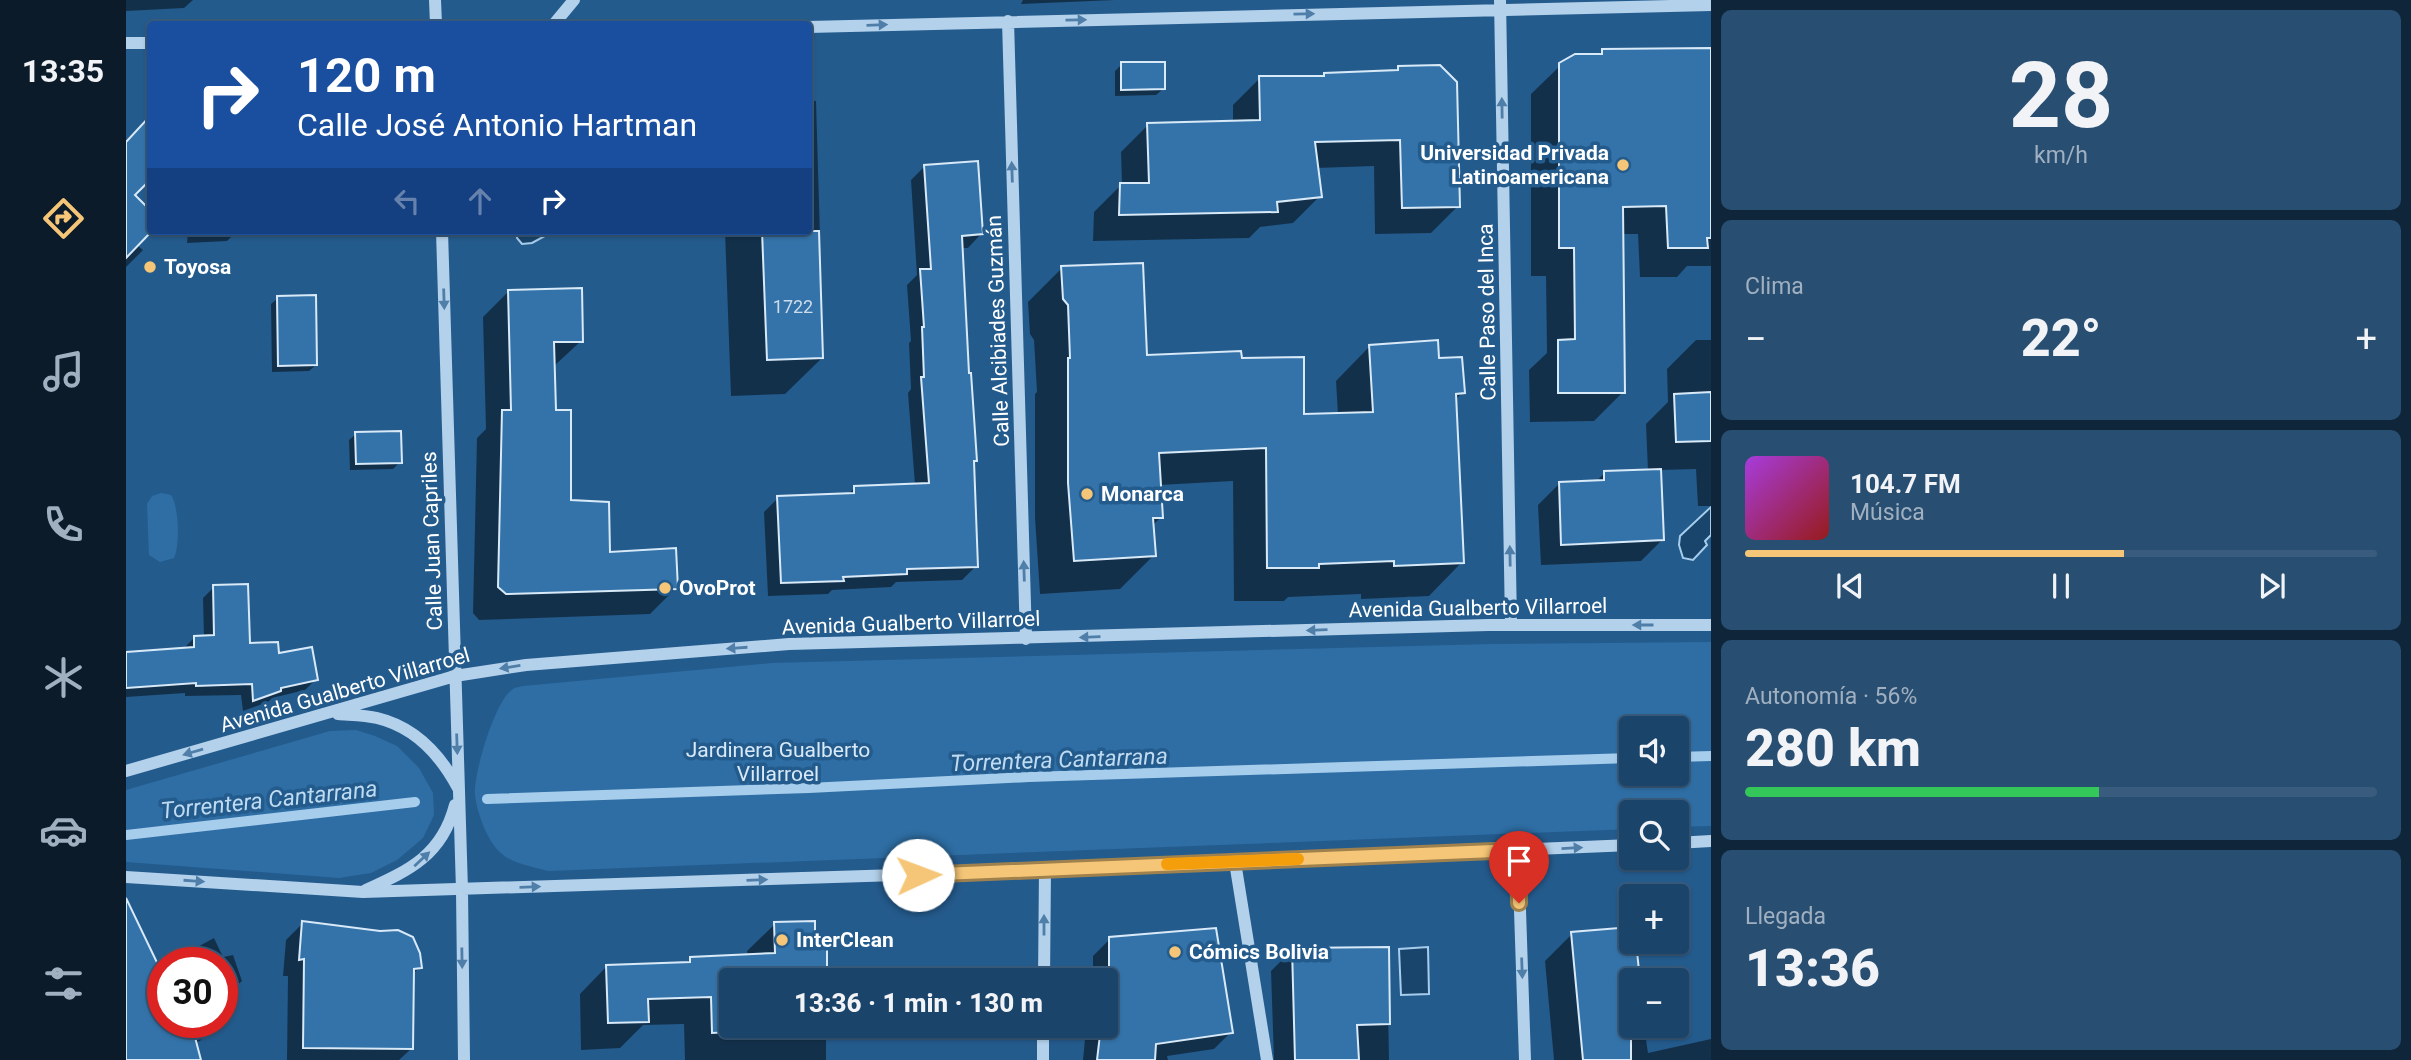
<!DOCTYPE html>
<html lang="es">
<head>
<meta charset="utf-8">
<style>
	:root { --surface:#1b446a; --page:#284e72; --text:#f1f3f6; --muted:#a0b0c1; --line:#395c7e; --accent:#f5c677 }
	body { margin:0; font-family:Roboto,sans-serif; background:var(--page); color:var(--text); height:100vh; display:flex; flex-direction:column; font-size:26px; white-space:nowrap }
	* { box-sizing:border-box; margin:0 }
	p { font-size:23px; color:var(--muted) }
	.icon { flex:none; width:38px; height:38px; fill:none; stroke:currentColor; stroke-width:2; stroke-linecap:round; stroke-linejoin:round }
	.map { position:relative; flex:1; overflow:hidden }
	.side { display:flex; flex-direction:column; gap:10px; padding:10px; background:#0f253a; width:700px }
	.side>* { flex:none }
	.guide { position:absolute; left:21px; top:21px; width:665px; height:214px; border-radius:7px; box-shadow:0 2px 5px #0004,0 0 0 2px var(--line); background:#1a4fa0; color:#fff; overflow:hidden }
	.buttons { position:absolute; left:1493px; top:716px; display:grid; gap:14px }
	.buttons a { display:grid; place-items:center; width:70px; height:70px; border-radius:7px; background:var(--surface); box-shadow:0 2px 5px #0004,0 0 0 2px var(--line); font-size:35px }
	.speed { position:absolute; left:21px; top:947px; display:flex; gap:14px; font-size:35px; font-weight:700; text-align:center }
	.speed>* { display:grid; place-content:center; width:91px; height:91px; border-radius:50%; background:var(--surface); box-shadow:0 2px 5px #0004,0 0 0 2px var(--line); line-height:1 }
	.speed .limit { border:10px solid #d22; background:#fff; color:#111 }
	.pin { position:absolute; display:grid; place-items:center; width:60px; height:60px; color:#fff; margin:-72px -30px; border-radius:50% 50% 50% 0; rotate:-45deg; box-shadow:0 0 7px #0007 }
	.pin .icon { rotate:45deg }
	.me { position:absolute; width:77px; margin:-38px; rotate:88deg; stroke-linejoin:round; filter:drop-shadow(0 0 5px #0008) }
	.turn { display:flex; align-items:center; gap:24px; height:147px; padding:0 35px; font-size:32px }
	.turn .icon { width:91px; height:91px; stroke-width:2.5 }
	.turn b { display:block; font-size:49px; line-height:60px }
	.lanes { display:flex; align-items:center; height:66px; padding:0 35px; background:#0003; justify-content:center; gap:35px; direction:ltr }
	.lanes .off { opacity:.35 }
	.big { font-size:52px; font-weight:800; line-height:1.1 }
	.side .card { flex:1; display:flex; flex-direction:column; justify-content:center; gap:10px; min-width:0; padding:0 24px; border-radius:10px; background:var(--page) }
	.side .dial { align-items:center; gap:0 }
	.dial b { font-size:91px; line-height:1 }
	.song { display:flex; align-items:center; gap:21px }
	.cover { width:84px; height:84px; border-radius:10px; background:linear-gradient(135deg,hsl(280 70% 55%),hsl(0 70% 35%)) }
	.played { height:7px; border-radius:4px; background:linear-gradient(90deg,var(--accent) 60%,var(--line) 60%) }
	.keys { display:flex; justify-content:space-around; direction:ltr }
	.heat { display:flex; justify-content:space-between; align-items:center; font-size:38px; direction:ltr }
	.charge { height:10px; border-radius:5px; background:linear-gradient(90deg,#34c759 56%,var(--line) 0) }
	.trip { position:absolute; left:593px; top:968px; width:399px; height:70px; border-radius:7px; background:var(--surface); box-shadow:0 2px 5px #0004,0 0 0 2px var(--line); font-weight:800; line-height:70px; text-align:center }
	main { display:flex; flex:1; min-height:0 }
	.dock { display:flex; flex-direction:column; width:126px; justify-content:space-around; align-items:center; background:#0b1b2a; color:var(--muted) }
	.dock .icon { width:49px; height:49px }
	.dock .on { color:var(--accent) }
	.dock b { font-size:32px; color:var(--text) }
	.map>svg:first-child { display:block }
	.green { fill:#2e6ea4; fill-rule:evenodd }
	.water { fill:#19446c; stroke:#a7cdec; stroke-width:2 }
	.shadow { fill:#0007 }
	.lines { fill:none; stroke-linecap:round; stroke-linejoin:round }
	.stream { stroke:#a7cdec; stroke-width:10 }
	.building { fill:#3473a9; stroke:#d8e9f8; stroke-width:2 }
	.minor { stroke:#b3d1eb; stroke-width:12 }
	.oneway { fill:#4f7ea9 }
	.route-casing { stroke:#9f814d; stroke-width:18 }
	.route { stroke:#f5c677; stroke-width:12 }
	.slow { stroke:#f59e0b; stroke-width:12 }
	.poi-dot { fill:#f5c677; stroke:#245b8d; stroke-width:2.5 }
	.labels { text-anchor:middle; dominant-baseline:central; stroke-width:7; stroke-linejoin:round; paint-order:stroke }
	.number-label { font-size:18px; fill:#ccdcea }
	.poi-label { font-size:21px; font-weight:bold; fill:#fff; stroke:#245b8d; text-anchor:start }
	.street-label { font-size:21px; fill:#fff; stroke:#245b8d }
	.park-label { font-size:21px; fill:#d8e9f8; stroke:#245b8d }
	.water-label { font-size:23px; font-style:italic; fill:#bfdbf2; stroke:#245b8d }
</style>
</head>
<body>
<main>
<nav class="dock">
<b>13:35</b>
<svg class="icon on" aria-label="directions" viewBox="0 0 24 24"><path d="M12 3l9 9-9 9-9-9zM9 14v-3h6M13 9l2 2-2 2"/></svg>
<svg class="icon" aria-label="music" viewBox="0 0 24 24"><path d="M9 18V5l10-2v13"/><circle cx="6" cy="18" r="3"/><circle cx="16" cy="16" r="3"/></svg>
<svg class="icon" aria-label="phone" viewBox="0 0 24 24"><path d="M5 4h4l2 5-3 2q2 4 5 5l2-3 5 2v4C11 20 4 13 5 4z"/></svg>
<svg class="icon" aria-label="climate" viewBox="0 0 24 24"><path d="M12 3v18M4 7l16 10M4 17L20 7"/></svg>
<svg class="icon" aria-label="car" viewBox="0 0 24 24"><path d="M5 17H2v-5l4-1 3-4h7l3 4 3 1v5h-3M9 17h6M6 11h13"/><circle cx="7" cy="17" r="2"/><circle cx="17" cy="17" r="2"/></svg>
<svg class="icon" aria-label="filters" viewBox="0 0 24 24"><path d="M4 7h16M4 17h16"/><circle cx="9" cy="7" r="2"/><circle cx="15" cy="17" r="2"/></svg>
</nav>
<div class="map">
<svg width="1585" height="1060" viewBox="0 0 1585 1060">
	<rect width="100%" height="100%" fill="#245b8d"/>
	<path class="green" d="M35,493L45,495C53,506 54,545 48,558L34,562L23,555L21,504L26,496Z
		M1585,642V826L1551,827L1550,812H1505V829L422,871C408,867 387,864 376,854C362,843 351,813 349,795C347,775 369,700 387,689C390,687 394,687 397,686L646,663L1365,644ZM1505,728H1550V774H1505Z
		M230,730L249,736L271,746L293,768L307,793L308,815L297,838L271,860L245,873L213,878L0,862V790L204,731Z"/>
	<path class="water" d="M390,231H428L406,243L396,244L391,238Z
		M1585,507V535L1579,541L1581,545L1567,560L1557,558L1553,545L1554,536Z
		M1302,947L1303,994L1275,995L1273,949Z"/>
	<path class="shadow" d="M0,0H67L58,8L0,11Z
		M897,0H989L895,4Z
		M1585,50V266H1561L1551,277H1514L1512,234H1496L1497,392L1468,421L1404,422L1403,370L1421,353L1420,276H1405V94L1435,65L1471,56L1476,51Z
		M996,64L1037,89L1030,95L989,96V71Z
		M1273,68L1332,206L1305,233L1249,234L1248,166L1190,168L1194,196L1167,223L1134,227L1123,238L967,241L968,212L996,184L995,152L1022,125L1107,122V105L1134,78H1196L1199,74L1268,72Z
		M682,101H690L694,236L691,239L696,358L659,394L605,396L599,231H682Z
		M13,131L24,143V178L7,195L24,213V231L11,245L17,250L0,267V144Z
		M799,166L855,234L842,248H835L841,375L850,461L846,464L850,566L836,580L770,582L765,587L706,590L702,594L642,596L638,512L652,498L722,495L728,488L789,485L782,393L785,389L783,343L785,341L781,285L791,275L785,180Z
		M62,231H111L101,241L61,243Z
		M936,268L1020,356L1114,359L1176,416L1212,415L1210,381L1243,347L1312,360L1337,392L1328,401L1336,562L1303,596L1235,599V594L1162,597L1158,601H1108L1107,481L1033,485L1035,517L1026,526L1028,555L994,589L914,594L909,518V394L911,392L908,340L904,334L902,302Z
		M383,291L455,341L427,367L428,412L443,501L482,554L550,588L524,614L353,620L347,613L351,438L360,429L357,317Z
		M152,298L190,365L183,371L146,372L145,304Z
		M1570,340H1585V506H1572L1570,469L1533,470L1536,540L1515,561L1415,565L1412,505L1433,484L1469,482L1479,473L1522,471L1520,424L1542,402L1541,369Z
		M230,434L274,462L267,469L224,470L223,440Z
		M88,587L122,645L190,679L179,690L146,698L142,702L117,711L115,695L59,696V693L0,697V654L58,648L69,637H78L77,598Z
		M177,923L294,967L286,975L285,1049L273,1060H161L162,976H157L160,940Z
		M649,924L687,950L699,980H606V1026H700V1060H559L558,1024L517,1025L494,1048L455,1050L454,994L481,966L560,964L564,959L622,956L621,951Z
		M1505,929V942H1508L1513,980H1505V1026H1518L1522,1053L1585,1039V1060H1428L1419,961L1446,934Z
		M0,935L32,969L37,967V1022H92L74,1041L69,1042L74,1060H0Z
		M88,938L97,957L107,955L116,981L107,989L112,1002L96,1018V962H44Z
		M984,939L1105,1032L1088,1049L1041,1056L1042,1060H957L959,1039L967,1031V1026H980V980H967V956Z
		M1261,948L1263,1060H1148L1145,971L1166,950Z
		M865,971L864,980H801L808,972Z"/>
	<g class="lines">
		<path class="stream" d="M1550,757L1585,756
			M361,799L683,788L903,777L1505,758
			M0,835L289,802"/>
	</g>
	<path class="building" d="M1585,48V238H1581L1582,248H1542L1540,206L1497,207L1499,393H1432V340L1449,339L1448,248H1433V63L1449,54H1476V49Z
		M995,62H1039V89L995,90Z
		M1314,65L1331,82L1334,207L1276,208L1274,140L1189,142L1196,197L1151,202L1152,212L993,215L994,183H1023L1021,123L1134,120L1133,76H1198V73L1272,70V66Z
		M24,116V180L9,195L24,210V233L0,258V142Z
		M852,161L857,234L836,236L843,373H845L851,461H848L852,567L781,569V574L717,577L718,581L655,583L651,496L728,493V486L803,483L795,377H798L796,327H798L794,269H805L798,165Z
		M636,231H693L697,358L641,360Z
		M1017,263L1021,355L1115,351L1116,358L1178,357V414L1247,412L1243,345L1312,340L1313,358L1336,357L1339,393L1330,394L1338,563L1268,566V561L1193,564V568H1141L1140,448L1033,453L1037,518H1027L1030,556L948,561L942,483V358H944L942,305L937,299L935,266Z
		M456,288L457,342H428L430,410H445V500L483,502L484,552L550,548L552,589L380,594L372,587L376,410H385L382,290Z
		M190,295L191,365L152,366L151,296Z
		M1585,392V441L1550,442L1548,394Z
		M275,431L276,463L230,464L229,432Z
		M1535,469L1538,540L1435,545L1433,482L1478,480V471Z
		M122,584L124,643L152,642L153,653L186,647L192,680L155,688V691L127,701L126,684L70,686V683L0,688V652L68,647V636L88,635L87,585Z
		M0,898L37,975V1022H65L75,1060H0Z
		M176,921L254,931L272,930L287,937L294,953L296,968L288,969L287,1049L177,1048L178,959L173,960Z
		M689,921V948H701V980H606V1026H646V1030L586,1033L585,997L522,999L523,1022L482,1023L480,965L564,962V957L649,953L648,922Z
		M1505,927V942H1510L1514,980H1505V1060H1457L1445,932Z
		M1090,928L1107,1033L1030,1044L1029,1060H971L975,1026H980V1020H983V937Z
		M1263,947L1264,1024L1231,1025L1233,1060H1169L1166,948Z"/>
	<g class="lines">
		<path class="minor" d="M309,0L310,24
			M1374,0L1385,624
			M882,21L900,639
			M428,24L448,0
			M682,27L1585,5
			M0,43H24
			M316,231L336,890L338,1060
			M212,714C224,715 239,715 251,718C289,727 314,754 332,788
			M0,771L329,676L400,665L663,644L1362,625H1585
			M1550,843L1585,841
			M1392,850L1399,1060
			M1109,862L1141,1060
			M0,877L237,892L899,871L1505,845
			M240,890C284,870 316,855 329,805
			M918,980L919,869
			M917,1060V1026"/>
	</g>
	<defs><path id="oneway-solid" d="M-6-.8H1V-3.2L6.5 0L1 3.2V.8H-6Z" transform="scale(1.75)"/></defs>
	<g class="oneway">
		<use href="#oneway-solid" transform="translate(1178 14) rotate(-1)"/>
		<use href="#oneway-solid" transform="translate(950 20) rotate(-1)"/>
		<use href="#oneway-solid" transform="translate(751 25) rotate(-2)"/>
		<use href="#oneway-solid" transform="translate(1376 108) rotate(-91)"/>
		<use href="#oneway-solid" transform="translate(886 172) rotate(-92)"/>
		<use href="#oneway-solid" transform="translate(318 299) rotate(88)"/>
		<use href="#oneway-solid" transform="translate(1384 556) rotate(-91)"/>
		<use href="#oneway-solid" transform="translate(898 571) rotate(-92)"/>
		<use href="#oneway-solid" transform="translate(1517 625) rotate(-180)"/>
		<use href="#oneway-solid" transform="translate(1191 630) rotate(178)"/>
		<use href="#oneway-solid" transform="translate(964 637) rotate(178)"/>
		<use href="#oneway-solid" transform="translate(611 648) rotate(176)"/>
		<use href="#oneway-solid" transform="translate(384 667) rotate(171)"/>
		<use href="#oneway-solid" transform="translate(331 744) rotate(88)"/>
		<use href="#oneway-solid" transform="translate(67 752) rotate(164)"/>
		<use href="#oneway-solid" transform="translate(1446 848) rotate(-3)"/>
		<use href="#oneway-solid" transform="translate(296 859) rotate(-43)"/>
		<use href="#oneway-solid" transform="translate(631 880) rotate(-2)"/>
		<use href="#oneway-solid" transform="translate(68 881) rotate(4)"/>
		<use href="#oneway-solid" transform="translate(404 887) rotate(-2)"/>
		<use href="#oneway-solid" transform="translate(918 925) rotate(-90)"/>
		<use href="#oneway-solid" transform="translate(336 958) rotate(89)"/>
		<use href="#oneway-solid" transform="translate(1396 968) rotate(88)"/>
	</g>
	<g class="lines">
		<defs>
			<path id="route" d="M792,875L1392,850L1393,903"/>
		</defs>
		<use href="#route" class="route-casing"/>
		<use href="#route" class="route"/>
		<path class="slow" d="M1041,864L1172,859"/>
	</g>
	<g class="poi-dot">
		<circle cx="1497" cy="165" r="7"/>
		<circle cx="24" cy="267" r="7"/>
		<circle cx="961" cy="494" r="7"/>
		<circle cx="539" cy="588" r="7"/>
		<circle cx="656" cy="940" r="7"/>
		<circle cx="1049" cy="952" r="7"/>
	</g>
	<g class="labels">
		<g class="number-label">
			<text x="667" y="306">1722</text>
		</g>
		<g class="poi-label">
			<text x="1483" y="153" text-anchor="end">Universidad Privada<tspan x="1483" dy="24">Latinoamericana</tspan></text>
			<text x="38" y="267">Toyosa</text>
			<text x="975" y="494">Monarca</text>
			<text x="553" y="588">OvoProt</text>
			<text x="670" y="940">InterClean</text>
			<text x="1063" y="952">Cómics Bolivia</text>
		</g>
		<g class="street-label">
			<text transform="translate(1361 312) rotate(-91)">Calle Paso del Inca</text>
			<text transform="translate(872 331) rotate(-92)">Calle Alcibiades Guzmán</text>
			<text transform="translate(306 541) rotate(-92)">Calle Juan Capriles</text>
			<text transform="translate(1352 608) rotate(-1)">Avenida Gualberto Villarroel</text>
			<text transform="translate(785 623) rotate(-2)">Avenida Gualberto Villarroel</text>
			<text transform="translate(219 690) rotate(-16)">Avenida Gualberto Villarroel</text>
		</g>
		<g class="park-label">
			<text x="652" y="750">Jardinera Gualberto<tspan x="652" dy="24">Villarroel</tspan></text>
		</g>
		<g class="water-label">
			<text transform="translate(933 760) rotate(-2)">Torrentera Cantarrana</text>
			<text transform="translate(143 800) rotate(-6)">Torrentera Cantarrana</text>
		</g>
	</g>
</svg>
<div class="buttons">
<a><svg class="icon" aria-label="sound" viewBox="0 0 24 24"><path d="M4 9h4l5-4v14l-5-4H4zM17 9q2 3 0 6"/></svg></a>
<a><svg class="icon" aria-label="search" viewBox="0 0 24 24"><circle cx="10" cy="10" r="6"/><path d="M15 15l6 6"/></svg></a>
<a>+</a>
<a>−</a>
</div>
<div class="speed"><div class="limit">30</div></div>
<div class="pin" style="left:1393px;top:903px;background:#d93025"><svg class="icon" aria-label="arrive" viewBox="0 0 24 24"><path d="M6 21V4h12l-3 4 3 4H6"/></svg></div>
<svg class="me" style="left:792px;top:875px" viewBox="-20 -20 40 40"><circle r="19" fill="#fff"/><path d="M0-13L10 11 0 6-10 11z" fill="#f5c677"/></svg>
<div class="trip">13:36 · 1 min · 130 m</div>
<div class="guide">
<div class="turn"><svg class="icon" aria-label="right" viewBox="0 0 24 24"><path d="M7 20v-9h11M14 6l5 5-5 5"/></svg><div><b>120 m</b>Calle José Antonio Hartman</div></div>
<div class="lanes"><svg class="icon off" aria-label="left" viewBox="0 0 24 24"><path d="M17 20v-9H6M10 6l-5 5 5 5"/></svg><svg class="icon off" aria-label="ahead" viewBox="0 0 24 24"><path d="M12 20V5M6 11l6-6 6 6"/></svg><svg class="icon" aria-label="right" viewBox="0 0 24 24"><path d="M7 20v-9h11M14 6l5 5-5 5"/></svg></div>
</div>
</div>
<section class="side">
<div class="card dial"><b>28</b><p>km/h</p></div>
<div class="card"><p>Clima</p>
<div class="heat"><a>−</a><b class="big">22°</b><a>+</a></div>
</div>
<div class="card">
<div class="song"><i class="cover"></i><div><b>104.7 FM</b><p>Música</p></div></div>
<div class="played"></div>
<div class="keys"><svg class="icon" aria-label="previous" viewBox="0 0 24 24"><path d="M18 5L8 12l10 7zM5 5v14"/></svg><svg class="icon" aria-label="pause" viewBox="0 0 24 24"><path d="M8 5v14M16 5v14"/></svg><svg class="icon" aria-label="next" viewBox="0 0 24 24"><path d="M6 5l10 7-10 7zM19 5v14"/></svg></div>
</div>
<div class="card"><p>Autonomía · 56%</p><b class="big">280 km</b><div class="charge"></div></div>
<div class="card"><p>Llegada</p><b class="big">13:36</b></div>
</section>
</main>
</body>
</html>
